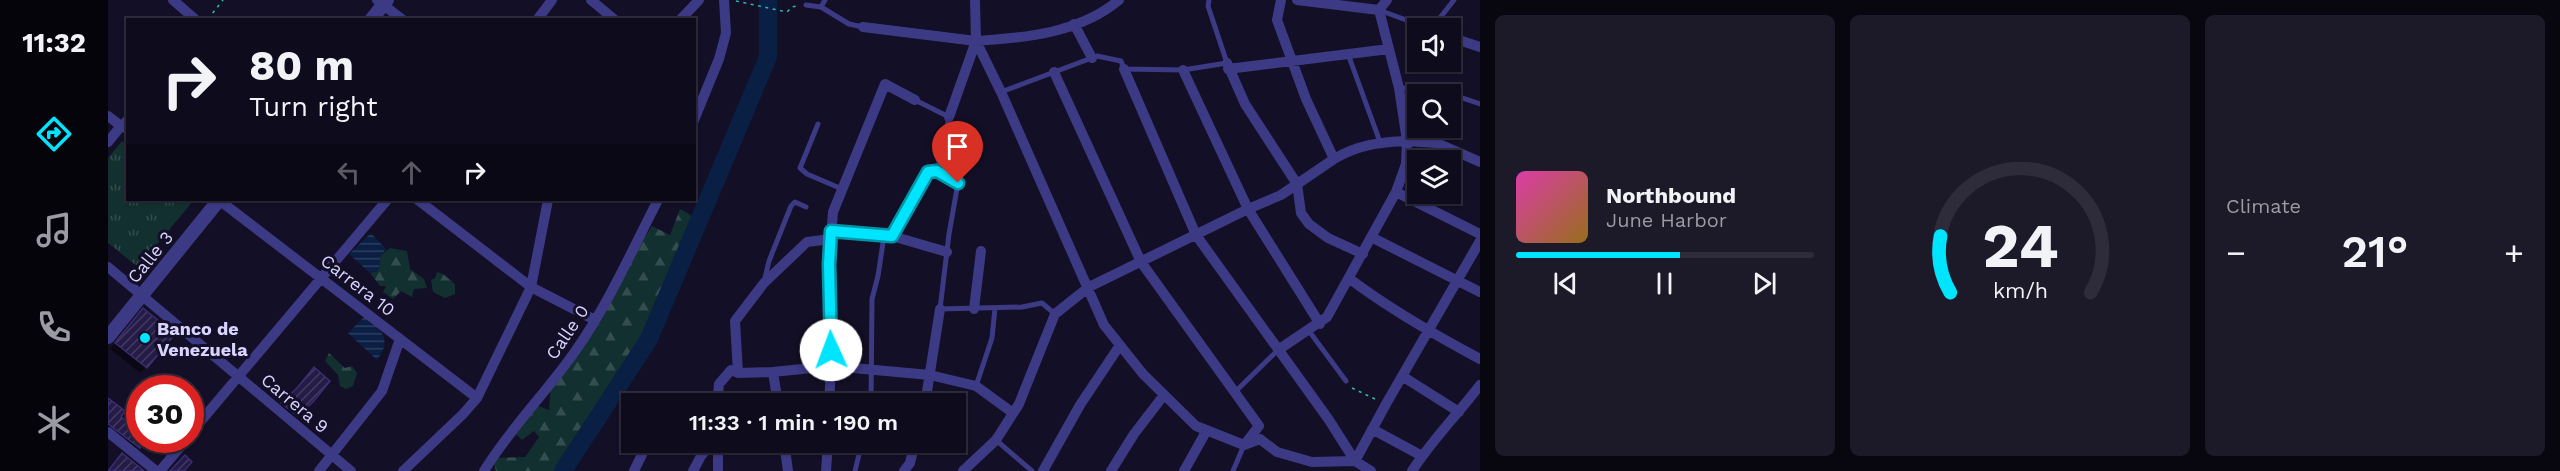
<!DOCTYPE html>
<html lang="en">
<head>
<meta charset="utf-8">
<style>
	:root { --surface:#0e0b1c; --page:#1c1929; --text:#f1f3f6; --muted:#9b9ba3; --line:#2e2b3b; --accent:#00e5ff }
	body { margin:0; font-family:"Work Sans",sans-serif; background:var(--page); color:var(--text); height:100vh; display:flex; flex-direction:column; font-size:22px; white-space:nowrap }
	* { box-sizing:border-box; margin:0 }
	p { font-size:20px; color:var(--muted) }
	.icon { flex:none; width:33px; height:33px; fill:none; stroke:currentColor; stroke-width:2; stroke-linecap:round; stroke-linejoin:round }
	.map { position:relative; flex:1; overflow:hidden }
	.drawer { display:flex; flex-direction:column; gap:15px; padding:15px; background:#08060f; width:1080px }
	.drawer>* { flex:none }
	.guide { position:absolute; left:18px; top:18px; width:570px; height:183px; border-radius:0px; box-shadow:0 2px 4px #0004,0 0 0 2px var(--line); background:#0e0b1c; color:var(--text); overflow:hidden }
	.controls { position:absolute; left:1299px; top:18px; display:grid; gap:12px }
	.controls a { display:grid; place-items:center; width:54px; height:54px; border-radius:0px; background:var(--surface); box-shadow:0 2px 4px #0004,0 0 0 2px var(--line); font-size:30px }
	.speed { position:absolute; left:18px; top:375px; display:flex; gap:12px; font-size:30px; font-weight:700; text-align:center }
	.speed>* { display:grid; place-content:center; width:78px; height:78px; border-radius:50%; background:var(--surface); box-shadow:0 2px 4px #0004,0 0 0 2px var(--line); line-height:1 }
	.speed .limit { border:9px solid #d22; background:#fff; color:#111 }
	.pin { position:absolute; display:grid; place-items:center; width:51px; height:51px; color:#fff; margin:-62px -26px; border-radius:50% 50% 50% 0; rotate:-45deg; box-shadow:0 0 6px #0007 }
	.pin .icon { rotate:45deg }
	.me { position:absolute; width:66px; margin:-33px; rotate:358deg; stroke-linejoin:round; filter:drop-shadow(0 0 4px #0008) }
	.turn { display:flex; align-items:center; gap:21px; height:126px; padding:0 24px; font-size:27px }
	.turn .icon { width:78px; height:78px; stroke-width:2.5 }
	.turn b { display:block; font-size:42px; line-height:51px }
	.lanes { display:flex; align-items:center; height:57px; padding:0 24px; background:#0003; justify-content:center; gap:30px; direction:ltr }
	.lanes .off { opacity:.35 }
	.big { font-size:45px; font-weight:600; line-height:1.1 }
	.drawer .tile { flex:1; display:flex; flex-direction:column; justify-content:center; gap:9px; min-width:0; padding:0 21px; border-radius:9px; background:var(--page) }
	.drawer .dial { align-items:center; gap:0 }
	.dial svg { height:156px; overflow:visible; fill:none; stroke:var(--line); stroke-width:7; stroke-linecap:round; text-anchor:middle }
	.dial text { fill:var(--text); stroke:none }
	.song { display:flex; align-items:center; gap:18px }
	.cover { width:72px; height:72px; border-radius:9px; background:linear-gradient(135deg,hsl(320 70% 55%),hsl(40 70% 35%)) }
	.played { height:6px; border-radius:3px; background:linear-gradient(90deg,var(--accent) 55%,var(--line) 55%) }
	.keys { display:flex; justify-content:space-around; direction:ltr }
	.heat { display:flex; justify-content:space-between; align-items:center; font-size:33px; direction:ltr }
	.drawer .tiles { flex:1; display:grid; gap:15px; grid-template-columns:repeat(3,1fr) }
	.trip { position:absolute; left:513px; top:393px; width:345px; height:60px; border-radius:0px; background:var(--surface); box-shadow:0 2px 4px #0004,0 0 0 2px var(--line); font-weight:600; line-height:60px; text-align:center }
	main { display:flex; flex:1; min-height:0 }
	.tabs { display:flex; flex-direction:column; width:108px; justify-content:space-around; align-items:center; background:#06040b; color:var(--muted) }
	.tabs .icon { width:42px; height:42px }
	.tabs .active { color:var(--accent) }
	.tabs b { font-size:27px; color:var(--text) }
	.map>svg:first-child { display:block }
	.grass { fill:url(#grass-tufts) }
	.forest { fill:url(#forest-firs) }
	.water { fill:url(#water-rules) }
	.shadow { fill:#0007 }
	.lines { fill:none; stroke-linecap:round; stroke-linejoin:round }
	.river { stroke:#0a1f44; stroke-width:18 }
	.building { fill:url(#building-hatch); stroke:#3b2d73; stroke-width:1.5 }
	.path { stroke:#2fb8b0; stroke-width:1.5; stroke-dasharray:3 4.5; stroke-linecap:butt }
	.service { stroke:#3d3a85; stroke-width:5 }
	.pedestrian { stroke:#3d3a85; stroke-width:8 }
	.minor { stroke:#3d3a85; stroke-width:10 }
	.tertiary { stroke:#3d3a85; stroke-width:14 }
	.route-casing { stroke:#0095a6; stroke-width:15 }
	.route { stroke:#00e5ff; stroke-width:10 }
	.poi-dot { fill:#00e5ff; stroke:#130f26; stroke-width:2 }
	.labels { text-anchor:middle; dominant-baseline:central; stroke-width:6; stroke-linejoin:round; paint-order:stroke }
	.street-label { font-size:18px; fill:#d9d4ff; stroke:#130f26 }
	.poi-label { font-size:18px; font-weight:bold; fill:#d9d4ff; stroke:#130f26; text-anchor:start }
</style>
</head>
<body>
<main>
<nav class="tabs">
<b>11:32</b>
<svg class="icon active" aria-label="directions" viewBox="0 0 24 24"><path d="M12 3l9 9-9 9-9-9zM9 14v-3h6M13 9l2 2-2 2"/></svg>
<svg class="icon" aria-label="music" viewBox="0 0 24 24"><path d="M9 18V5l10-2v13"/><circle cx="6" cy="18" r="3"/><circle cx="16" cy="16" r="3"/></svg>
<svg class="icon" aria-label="phone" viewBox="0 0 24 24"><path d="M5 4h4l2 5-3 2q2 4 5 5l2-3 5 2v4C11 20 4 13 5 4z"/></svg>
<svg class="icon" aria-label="climate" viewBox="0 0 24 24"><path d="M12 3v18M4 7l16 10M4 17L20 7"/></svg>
</nav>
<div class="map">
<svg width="1372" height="471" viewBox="0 0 1372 471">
	<defs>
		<pattern id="grass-tufts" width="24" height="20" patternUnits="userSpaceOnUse" patternTransform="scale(1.5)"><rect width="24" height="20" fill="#12302f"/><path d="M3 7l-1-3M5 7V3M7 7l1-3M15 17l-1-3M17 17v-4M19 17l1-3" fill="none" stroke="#344d4e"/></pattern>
		<pattern id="forest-firs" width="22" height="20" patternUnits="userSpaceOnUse" patternTransform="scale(1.5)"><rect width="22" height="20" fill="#12302f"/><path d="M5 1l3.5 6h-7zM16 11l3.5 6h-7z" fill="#344d4e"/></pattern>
		<pattern id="water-rules" width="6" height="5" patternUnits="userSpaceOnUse" patternTransform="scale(1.5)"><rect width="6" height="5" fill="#0a1f44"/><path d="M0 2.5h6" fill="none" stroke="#2d3f60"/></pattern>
		<pattern id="building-hatch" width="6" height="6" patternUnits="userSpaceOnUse" patternTransform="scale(1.5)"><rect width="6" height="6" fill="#241b47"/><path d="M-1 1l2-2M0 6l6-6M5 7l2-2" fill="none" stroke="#433b63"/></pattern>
	</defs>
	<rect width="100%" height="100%" fill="#130f26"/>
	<path class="grass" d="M14,141L19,145L20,200H86L30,267L0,243V158Z"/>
	<path class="forest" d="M572,209L584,216L541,339L455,471H388L384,458L417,457L431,437L426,431L414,440L404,430L425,404L441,410L443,384L544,226L562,235Z
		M282,248L299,251L302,269L316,279L319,288L306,289L304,297L293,291L285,299L275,292L278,286H272L262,273L270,271L273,255Z
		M329,272L335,274L347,284V294L337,298L325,292L323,280L327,278Z
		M221,353L237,368L244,366L249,373L245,386L238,389L232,386L230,375L217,361Z"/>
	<path class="water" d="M263,233L278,249L273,255L270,271L262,273L241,254Z
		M257,316C273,330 285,339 269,360L240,333Z"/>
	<path class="shadow" d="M29,316L38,367L32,373L2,349Z
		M186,393L199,406L183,419L170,408Z
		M0,400L11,417L32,440H35L26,450L0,429Z"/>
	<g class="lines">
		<path class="river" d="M455,471L541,339L660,57V0"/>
	</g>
	<path class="building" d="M35,308L67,334L39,368L7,343Z
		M206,367L222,381L205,402L189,416L173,403L189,388Z
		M0,398L17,411L13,417L32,432V440H36L32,448L0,424Z
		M14,453L36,471H0Z
		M77,455L84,462L76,471H62Z"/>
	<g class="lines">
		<path class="path" d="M628,1L679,12L684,7L689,6
			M100,19L115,0
			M1244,388L1269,400"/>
		<path class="service" d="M698,5L713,7L717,0
			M713,7L741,24L755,27
			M1271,10L1320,28
			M1324,28L1346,0
			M1240,54L1272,142
			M1291,88H1325L1372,104
			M893,92L989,56L1013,61L1016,69L1075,70L1119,63L1100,6L1101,0
			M807,100L841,117L829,171L850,183L841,234L832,309L914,307L934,303L947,314
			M710,124L692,168L699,174L734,189
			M657,278L661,261L683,206L687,202L698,207
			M1201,331L1238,381
			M868,386L884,338L887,308
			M1127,392L1170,350
			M763,404L764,299L770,276L776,236
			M888,440L924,471
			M747,471L754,442
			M1125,471L1136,445"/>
		<path class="pedestrian" d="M20,118L13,126L20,131"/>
		<path class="minor" d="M65,0L88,20
			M269,0L295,20
			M483,0L507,20
			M1011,0C972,33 917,38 868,41L893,92L996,325L1035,374L1088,426L1136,445L1152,439L1169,452L1204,462L1247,461L1263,471
			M1173,0L1169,20L1198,99L1226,159C1249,145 1272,142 1299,141L1291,88L1271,10L1279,0
			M1189,0L1271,10
			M429,20L444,0
			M572,20L591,0
			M966,24L984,58
			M755,27L868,41
			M1342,37L1372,47
			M1119,63L1137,104L1189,184L1193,213L1201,224L1220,238L1255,254
			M1016,69L1088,235L1221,420L1247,461L1278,404L1372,241
			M1120,69L1281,49
			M1075,70L1140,209L1212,324
			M946,72L1033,262L1151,426L1136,445
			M0,116L13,126L0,142
			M841,117L868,41L867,0
			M586,120L611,59L618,33L616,0
			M1288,192L1372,234
			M111,200L369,398
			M310,200L423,287L487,320
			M724,231L784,236L839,252
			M784,236L820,172L829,171
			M1263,237L1372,292
			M0,267L243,471
			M1242,279C1283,310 1327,335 1372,359
			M866,309L873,251
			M1170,350L1219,317L1288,192L1298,164L1299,141L1329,143L1372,162
			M665,372L723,366L822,375L868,386L905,413
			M1294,376L1351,412
			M592,404L609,401
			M609,404L611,384L623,370L630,373
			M670,404L665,372L630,373L627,321L656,283L699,242L723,239
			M721,404L724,350L721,264L725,212L777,84L807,100
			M817,404L832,309
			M1264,429L1314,456
			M0,432L48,471
			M82,434L279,200
			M610,442V471
			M676,442L680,471
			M52,471L78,440
			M211,471L274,391L292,339
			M295,471L355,414L369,398L423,287L440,200
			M376,471C403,427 439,392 468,350C501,303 524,250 550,200
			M526,471L540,442
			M585,471L593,456L605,442
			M718,471L720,442
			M796,471L802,463L807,442
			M855,471L888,440L911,404L947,314L981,287L1140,209L1173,195L1226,159
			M935,471L972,405L1012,345
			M1003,471L1026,434L1056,395
			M1076,471L1099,430
			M1304,471C1324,440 1350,414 1372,385"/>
		<path class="tertiary" d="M263,20L279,0
			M0,337L111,200"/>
	</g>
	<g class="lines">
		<defs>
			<path id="route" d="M723,350L721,264L723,231L784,236L820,172L829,171L850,183"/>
		</defs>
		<use href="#route" class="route-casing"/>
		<use href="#route" class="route"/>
	</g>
	<circle class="poi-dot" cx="37" cy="338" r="6"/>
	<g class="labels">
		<g class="street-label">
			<text transform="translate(42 257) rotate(-51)">Calle 3</text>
			<text transform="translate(250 285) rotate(38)">Carrera 10</text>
			<text transform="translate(459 332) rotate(-56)">Calle 0</text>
			<text transform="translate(187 403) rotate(40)">Carrera 9</text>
		</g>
		<g class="poi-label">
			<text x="49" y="328">Banco de<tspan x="49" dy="21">Venezuela</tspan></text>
		</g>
	</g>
</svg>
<div class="controls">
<a><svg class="icon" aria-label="sound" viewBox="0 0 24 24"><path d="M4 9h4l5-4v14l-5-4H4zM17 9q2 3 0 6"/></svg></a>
<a><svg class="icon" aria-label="search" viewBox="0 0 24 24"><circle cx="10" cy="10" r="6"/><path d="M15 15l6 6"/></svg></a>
<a><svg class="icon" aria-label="layers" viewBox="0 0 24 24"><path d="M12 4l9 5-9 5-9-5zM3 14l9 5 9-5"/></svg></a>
</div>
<div class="speed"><div class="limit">30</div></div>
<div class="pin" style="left:850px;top:183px;background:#d93025"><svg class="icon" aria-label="arrive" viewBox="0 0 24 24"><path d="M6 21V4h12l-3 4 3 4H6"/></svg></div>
<svg class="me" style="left:723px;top:350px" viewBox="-20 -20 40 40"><circle r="19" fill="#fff"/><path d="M0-13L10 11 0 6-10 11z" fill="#00e5ff"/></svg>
<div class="trip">11:33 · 1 min · 190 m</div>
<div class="guide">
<div class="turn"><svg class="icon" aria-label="right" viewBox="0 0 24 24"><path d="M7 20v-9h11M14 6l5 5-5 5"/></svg><div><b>80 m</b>Turn right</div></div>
<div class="lanes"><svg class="icon off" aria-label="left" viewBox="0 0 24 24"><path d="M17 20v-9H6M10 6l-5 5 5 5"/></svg><svg class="icon off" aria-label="ahead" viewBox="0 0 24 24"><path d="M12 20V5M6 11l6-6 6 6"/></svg><svg class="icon" aria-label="right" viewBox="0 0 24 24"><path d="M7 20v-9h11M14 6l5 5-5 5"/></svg></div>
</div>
</div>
<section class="drawer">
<div class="tiles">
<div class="tile">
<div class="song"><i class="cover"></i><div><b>Northbound</b><p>June Harbor</p></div></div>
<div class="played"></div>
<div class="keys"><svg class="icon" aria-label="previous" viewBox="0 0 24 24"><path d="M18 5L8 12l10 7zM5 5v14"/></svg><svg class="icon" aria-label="pause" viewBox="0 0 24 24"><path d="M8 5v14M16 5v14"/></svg><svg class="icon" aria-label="next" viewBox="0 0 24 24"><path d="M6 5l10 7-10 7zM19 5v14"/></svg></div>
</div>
<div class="tile dial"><svg viewBox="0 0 100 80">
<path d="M14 69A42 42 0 1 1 86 69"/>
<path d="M14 69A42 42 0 0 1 9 40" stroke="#00e5ff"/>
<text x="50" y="56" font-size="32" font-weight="700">24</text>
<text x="50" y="72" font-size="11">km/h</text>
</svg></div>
<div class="tile"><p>Climate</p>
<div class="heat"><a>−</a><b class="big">21°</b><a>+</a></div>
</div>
</div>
</section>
</main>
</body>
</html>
